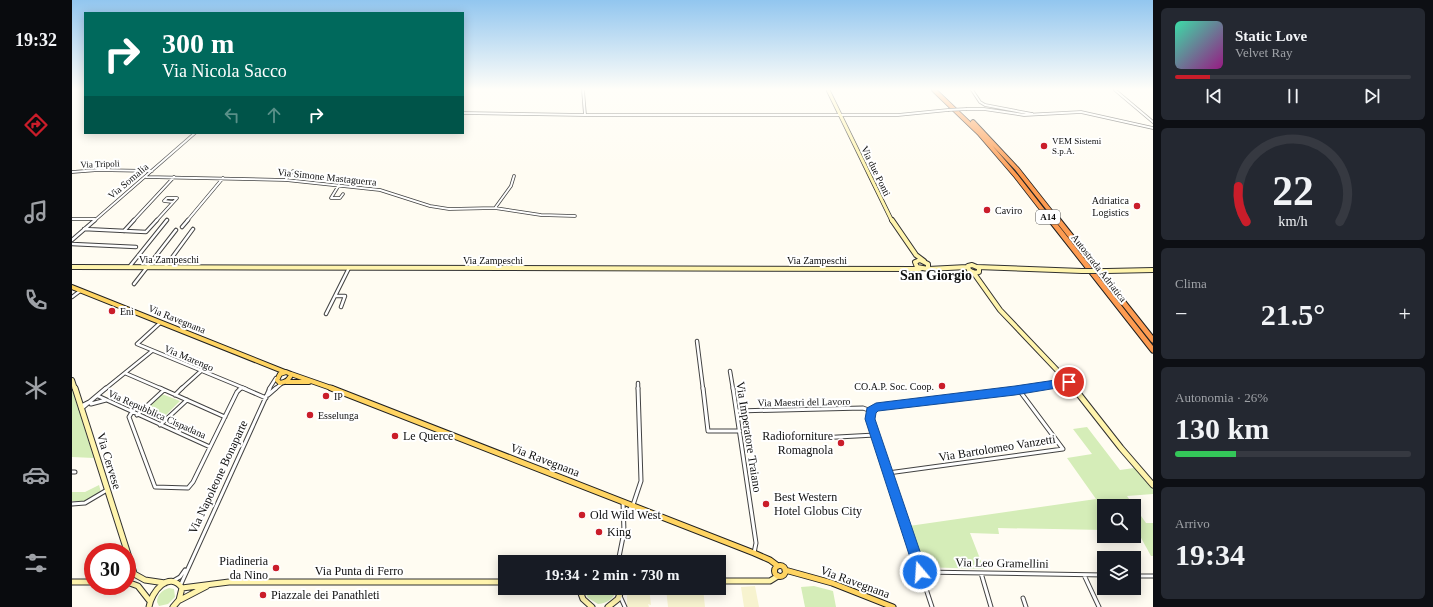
<!DOCTYPE html>
<html lang="it">
<head>
<meta charset="utf-8">
<style>
	:root { --surface:#171b24; --page:#242831; --text:#f1f3f6; --muted:#9ea1a6; --line:#363941; --accent:#ca1d2a }
	body { margin:0; font-family:"Times New Roman",serif; background:var(--page); color:var(--text); height:100vh; display:flex; flex-direction:column; font-size:15px; white-space:nowrap }
	* { box-sizing:border-box; margin:0 }
	p { font-size:13px; color:var(--muted) }
	.icon { flex:none; width:22px; height:22px; fill:none; stroke:currentColor; stroke-width:2; stroke-linecap:round; stroke-linejoin:round }
	.map { position:relative; flex:1; overflow:hidden }
	.sheet { display:flex; flex-direction:column; gap:8px; padding:8px; background:#0d0f14; width:280px }
	.sheet>* { flex:none }
	.banner { position:absolute; left:12px; top:12px; width:380px; height:122px; border-radius:0px; box-shadow:0 2px 10px #0003; background:#00695c; color:#fff; overflow:hidden }
	.fabs { position:absolute; left:1025px; top:499px; display:grid; gap:8px }
	.fabs a { display:grid; place-items:center; width:44px; height:44px; border-radius:0px; background:var(--surface); box-shadow:0 2px 10px #0003; font-size:20px }
	.speed { position:absolute; left:12px; top:543px; display:flex; gap:8px; font-size:20px; font-weight:700; text-align:center }
	.speed>* { display:grid; place-content:center; width:52px; height:52px; border-radius:50%; background:var(--surface); box-shadow:0 2px 10px #0003; line-height:1 }
	.speed .limit { border:6px solid #d22; background:#fff; color:#111 }
	.pin { position:absolute; display:grid; place-items:center; width:34px; height:34px; color:#fff; margin:-17px; border:2px solid #fff; border-radius:50%; box-shadow:0 1px 4px #0007 }
	.me { position:absolute; width:44px; margin:-22px; rotate:342deg; stroke-linejoin:round; filter:drop-shadow(0 0 3px #0008) }
	.turn { display:flex; align-items:center; gap:14px; height:84px; padding:0 12px; font-size:18px }
	.turn .icon { width:52px; height:52px; stroke-width:2.5 }
	.turn b { display:block; font-size:28px; line-height:34px }
	.lanes { display:flex; align-items:center; height:38px; padding:0 12px; background:#0003; justify-content:center; gap:20px; direction:ltr }
	.lanes .off { opacity:.35 }
	.big { font-size:30px; font-weight:800; line-height:1.1 }
	.sheet .card { flex:1; display:flex; flex-direction:column; justify-content:center; gap:6px; min-width:0; padding:0 14px; border-radius:6px; background:var(--page) }
	.sheet .dial { align-items:center; gap:0 }
	.dial svg { height:104px; overflow:visible; fill:none; stroke:var(--line); stroke-width:7; stroke-linecap:round; text-anchor:middle }
	.dial text { fill:var(--text); stroke:none }
	.song { display:flex; align-items:center; gap:12px }
	.cover { width:48px; height:48px; border-radius:6px; background:linear-gradient(135deg,hsl(160 70% 55%),hsl(310 70% 35%)) }
	.played { height:4px; border-radius:2px; background:linear-gradient(90deg,var(--accent) 15%,var(--line) 15%) }
	.keys { display:flex; justify-content:space-around; direction:ltr }
	.heat { display:flex; justify-content:space-between; align-items:center; font-size:22px; direction:ltr }
	.charge { height:6px; border-radius:3px; background:linear-gradient(90deg,#34c759 26%,var(--line) 0) }
	.trip { position:absolute; left:426px; top:555px; width:228px; height:40px; border-radius:0px; background:var(--surface); box-shadow:0 2px 10px #0003; font-weight:800; line-height:40px; text-align:center }
	main { display:flex; flex:1; min-height:0 }
	.tab-bar { display:flex; flex-direction:column; width:72px; justify-content:space-around; align-items:center; background:#090b0e; color:var(--muted) }
	.tab-bar .icon { width:28px; height:28px }
	.tab-bar .active { color:var(--accent) }
	.tab-bar b { font-size:18px; color:var(--text) }
	.map>svg:first-child { display:block }
	.farmland { fill:#f7f3cf }
	.green { fill:#d5edb8 }
	.lines { fill:none; stroke-linecap:round; stroke-linejoin:round }
	.street-far2-casing { stroke:#424242; stroke-width:3.5 }
	.street-far1-casing { stroke:#424242; stroke-width:4.5 }
	.street-casing { stroke:#424242; stroke-width:5 }
	.secondary-far2-casing { stroke:#313131; stroke-width:4.5 }
	.secondary-far1-casing { stroke:#313131; stroke-width:6 }
	.secondary-casing { stroke:#313131; stroke-width:7 }
	.primary-far1-casing { stroke:#202020; stroke-width:6 }
	.primary-casing { stroke:#202020; stroke-width:7 }
	.highway-far1-casing { stroke:#202020; stroke-width:5.5 }
	.highway-casing { stroke:#202020; stroke-width:7 }
	.street-far2 { stroke:#fff; stroke-width:2 }
	.street-far1 { stroke:#fff; stroke-width:2.5 }
	.street { stroke:#fff; stroke-width:3 }
	.secondary-far2 { stroke:#fff4ad; stroke-width:3 }
	.secondary-far1 { stroke:#fff4ad; stroke-width:4 }
	.secondary { stroke:#fff4ad; stroke-width:5 }
	.primary-far1 { stroke:#ffd462; stroke-width:4 }
	.primary { stroke:#ffd462; stroke-width:5 }
	.highway-far1 { stroke:#fd9b51; stroke-width:4 }
	.highway { stroke:#fd9b51; stroke-width:5 }
	.street-bridge-casing { stroke:#424242; stroke-width:3.5; stroke-linecap:butt }
	.secondary-bridge-casing { stroke:#313131; stroke-width:6; stroke-linecap:butt }
	.street-bridge { stroke:#fff; stroke-width:2 }
	.secondary-bridge { stroke:#fff4ad; stroke-width:4 }
	.route { fill:#1a73e8; stroke:#114b97 }
	.poi-dot { fill:#ca1d2a; stroke:#fff; stroke-width:1.5 }
	.labels { text-anchor:middle; dominant-baseline:central; stroke-width:4; stroke-linejoin:round; paint-order:stroke }
	.far-poi-label { font-size:9px; fill:#0f0f0f; stroke:#fff; text-anchor:start }
	.far-street-label { font-size:9px; fill:#0f0f0f; stroke:#fff }
	.shield { fill:#fff; stroke:#575757; stroke-width:1 }
	.shield-label { font-size:9px; font-weight:bold; fill:#0f0f0f }
	.street-label { font-size:10px; fill:#0f0f0f; stroke:#fff }
	.poi-label { font-size:10px; fill:#0f0f0f; stroke:#fff; text-anchor:start }
	.near-poi-label { font-size:12px; fill:#0f0f0f; stroke:#fff; text-anchor:start }
	.near-street-label { font-size:12px; fill:#0f0f0f; stroke:#fff }
	.district-label { font-size:14px; font-weight:bold; fill:#0f0f0f; stroke:#fff }
</style>
</head>
<body>
<main>
<nav class="tab-bar">
<b>19:32</b>
<svg class="icon active" aria-label="directions" viewBox="0 0 24 24"><path d="M12 3l9 9-9 9-9-9zM9 14v-3h6M13 9l2 2-2 2"/></svg>
<svg class="icon" aria-label="music" viewBox="0 0 24 24"><path d="M9 18V5l10-2v13"/><circle cx="6" cy="18" r="3"/><circle cx="16" cy="16" r="3"/></svg>
<svg class="icon" aria-label="phone" viewBox="0 0 24 24"><path d="M5 4h4l2 5-3 2q2 4 5 5l2-3 5 2v4C11 20 4 13 5 4z"/></svg>
<svg class="icon" aria-label="climate" viewBox="0 0 24 24"><path d="M12 3v18M4 7l16 10M4 17L20 7"/></svg>
<svg class="icon" aria-label="car" viewBox="0 0 24 24"><path d="M5 17H2v-5l4-1 3-4h7l3 4 3 1v5h-3M9 17h6M6 11h13"/><circle cx="7" cy="17" r="2"/><circle cx="17" cy="17" r="2"/></svg>
<svg class="icon" aria-label="filters" viewBox="0 0 24 24"><path d="M4 7h16M4 17h16"/><circle cx="9" cy="7" r="2"/><circle cx="15" cy="17" r="2"/></svg>
</nav>
<div class="map">
<svg width="1081" height="607" viewBox="0 0 1081 607">
	<rect width="100%" height="100%" fill="#fffcf2"/>
	<path class="farmland" d="M683,586L687,607H672L669,587Z
		M561,588H577L579,605L576,604L577,607H557L555,606V592Z
		M594,588H631L633,607H596Z"/>
	<path class="green" d="M0,389L20,452L22,458L0,457Z
		M90,394L108,401L88,421L69,412Z
		M1015,427L1048,470L1062,468L1081,489V494L1055,496L1074,523H1081V556H1079L1068,536H1055H1062V506H1032V530L926,528L927,534L898,533L912,569L850,567L837,526L1024,499L995,458L1020,454L1001,429Z
		M27,485L29,492L12,502L0,501V492H13Z
		M742,586L761,591L764,607H733L729,587Z
		M97,588L102,589L103,597L96,604L87,606L85,602C85,595 90,590 97,588Z
		M511,588H545C543,598 536,603 526,604L516,598Z"/>
	<g class="lines">
		<defs>
			<path id="street-far2" d="M511,90L513,115
				M900,90L908,102L913,105L960,114
				M1043,90L1081,122
				M895,109H912L952,115L1009,112L1081,128
				M391,113L513,115H826L876,110
				M0,172L26,170L80,171
				M74,177L214,180L308,190L358,206L377,209L423,208L469,215L503,216
				M214,179L221,171
				M267,185L259,198H268L271,194
				M423,208L439,186L442,176
				M0,219H23
				M22,221L123,133
				M61,221L102,177
				M84,221L105,198H95L92,201L101,202
				M115,221L151,178"/>
			<path id="street-far1" d="M110,227L116,220
				M12,229L74,232L85,220
				M52,231L62,220
				M0,240L23,220
				M0,244L64,247
				M58,266L95,220
				M93,267L121,229
				M62,284L104,230
				M263,296L277,268
				M0,297L8,291
				M254,314L263,296H273L269,307
				M88,323L65,344L174,389
				M625,341L631,389
				M658,371L661,389
				M53,373L90,389
				M566,383V389
				M33,389L80,351
				M109,389L129,371
				M168,389L170,388
				M197,389L204,378
				M203,389L209,384
				M952,389L996,382"/>
			<path id="street" d="M88,388L153,417
				M171,388L194,398
				M631,388L636,431H668
				M661,388L684,543L682,553
				M103,395L110,388
				M196,395L204,388
				M26,396L138,447
				M19,404L34,400
				M9,406L19,401
				M9,409L34,388
				M665,411L791,408L799,411
				M60,412L57,417L83,487L116,488L121,482L165,392L169,388
				M65,415L92,390
				M88,425L115,400
				M747,438L803,435
				M0,472H3
				M816,473L991,449L947,390
				M0,504L13,503L35,490
				M553,515L561,505L569,481L566,388
				M538,562L548,556
				M546,562L552,532L551,502
				M849,572L1032,575
				M909,573L919,607
				M1012,575L1027,607
				M1062,576H1081
				M101,581L108,577L113,570
				M109,584L198,388
				M548,596L553,607
				M951,598L954,607
				M860,607L798,419L799,411L804,407L958,388"/>
			<path id="secondary-far2" d="M756,90L820,221"/>
			<path id="secondary-far1" d="M820,220L844,255L852,261
				M848,260L856,264V269L845,267L843,262Z
				M900,265L907,268V272L902,273L897,270L896,266Z
				M0,267L848,269
				M905,267L1010,271
				M856,269L895,267
				M1035,271L1081,270
				M901,272L928,310L1003,389
				M0,380L3,389"/>
			<path id="secondary" d="M3,388L62,573
				M1002,388L1049,448L1081,485
				M526,562H531
				M55,570L73,580L93,583
				M647,581H698L706,576
				M0,582H21
				M55,582L66,586L77,600
				M110,588L157,582H433
				M507,588L511,599L520,607
				M108,600L135,586
				M77,607C79,592 97,570 110,588L107,600L101,607
				M536,607L546,599L550,588"/>
			<path id="primary-far1" d="M0,287L213,372
				M214,372L219,374C218,380 214,382 208,383L205,380L208,374Z
				M219,374L262,389
				M214,382H237"/>
			<path id="primary" d="M259,388L682,553L698,560L706,566
				M702.5 571a5.5 5.5 0 1 1 11 0a5.5 5.5 0 1 1-11 0Z
				M713,570L760,583L821,607"/>
			<path id="highway-far1" d="M862,90L907,133L944,176L979,221
				M901,122L945,169L986,221"/>
			<path id="highway" d="M979,220L1081,350
				M986,220L1081,340"/>
		</defs>
		<use href="#street-far2" class="street-far2-casing"/>
		<use href="#street-far1" class="street-far1-casing"/>
		<use href="#street" class="street-casing"/>
		<use href="#secondary-far2" class="secondary-far2-casing"/>
		<use href="#secondary-far1" class="secondary-far1-casing"/>
		<use href="#secondary" class="secondary-casing"/>
		<use href="#primary-far1" class="primary-far1-casing"/>
		<use href="#primary" class="primary-casing"/>
		<use href="#highway-far1" class="highway-far1-casing"/>
		<use href="#highway" class="highway-casing"/>
		<use href="#street-far2" class="street-far2"/>
		<use href="#street-far1" class="street-far1"/>
		<use href="#street" class="street"/>
		<use href="#secondary-far2" class="secondary-far2"/>
		<use href="#secondary-far1" class="secondary-far1"/>
		<use href="#secondary" class="secondary"/>
		<use href="#primary-far1" class="primary-far1"/>
		<use href="#primary" class="primary"/>
		<use href="#highway-far1" class="highway-far1"/>
		<use href="#highway" class="highway"/>
		<defs>
			<path id="street-bridge" d="M876,110L895,109"/>
			<path id="secondary-bridge" d="M1010,271H1035"/>
		</defs>
		<use href="#street-bridge" class="street-bridge-casing"/>
		<use href="#secondary-bridge" class="secondary-bridge-casing"/>
		<use href="#street-bridge" class="street-bridge"/>
		<use href="#secondary-bridge" class="secondary-bridge"/>
	</g>
	<linearGradient id="sky" x2="0" y2="1"><stop stop-color="#92c6ef"/><stop offset="0.51" stop-color="#fffef9"/><stop offset="1" stop-color="#fffef9" stop-opacity="0"/></linearGradient>
	<rect width="1081" height="175" fill="url(#sky)"/>
	<path class="route" d="M997,378L1001,379L1002,382L1001,385L997,386L943,395L806,411L804,413L803,419L855,572L853,576L848,578L844,576L793,419L795,408L804,403L943,386Z"/>
	<g class="poi-dot">
		<circle cx="972" cy="146" r="4"/>
		<circle cx="1065" cy="206" r="4"/>
		<circle cx="915" cy="210" r="4"/>
		<circle cx="40" cy="311" r="4"/>
		<circle cx="870" cy="386" r="4"/>
		<circle cx="254" cy="396" r="4"/>
		<circle cx="238" cy="415" r="4"/>
		<circle cx="323" cy="436" r="4"/>
		<circle cx="769" cy="443" r="4"/>
		<circle cx="694" cy="504" r="4"/>
		<circle cx="510" cy="515" r="4"/>
		<circle cx="527" cy="532" r="4"/>
		<circle cx="204" cy="568" r="4"/>
		<circle cx="191" cy="595" r="4"/>
	</g>
	<g class="labels">
		<g class="far-poi-label">
			<text x="980" y="141">VEM Sistemi<tspan x="980" dy="10">S.p.A.</tspan></text>
		</g>
		<g class="far-street-label">
			<text transform="translate(28 164) rotate(-2)">Via Tripoli</text>
		</g>
		<rect class="shield" x="964" y="210" width="24" height="14" rx="3"/>
		<g class="shield-label">
			<text x="976" y="217">A14</text>
		</g>
		<g class="street-label">
			<text transform="translate(804 171) rotate(64)">Via due Ponti</text>
			<text transform="translate(255 177) rotate(6)">Via Simone Mastaguerra</text>
			<text transform="translate(56 181) rotate(-40)">Via Somalia</text>
			<text x="97" y="259">Via Zampeschi</text>
			<text x="421" y="260">Via Zampeschi</text>
			<text x="745" y="260">Via Zampeschi</text>
			<text transform="translate(1027 268) rotate(52)">Autostrada Adriatica</text>
			<text transform="translate(105 319) rotate(22)">Via Ravegnana</text>
			<text transform="translate(117 358) rotate(23)">Via Marengo</text>
			<text transform="translate(732 402) rotate(-1)">Via Maestri del Lavoro</text>
			<text transform="translate(85 414) rotate(24)">Via Repubblica Cispadana</text>
		</g>
		<g class="poi-label">
			<text x="1057" y="200" text-anchor="end">Adriatica<tspan x="1057" dy="12">Logistics</tspan></text>
			<text x="923" y="210">Caviro</text>
			<text x="48" y="311">Eni</text>
			<text x="862" y="386" text-anchor="end">CO.A.P. Soc. Coop.</text>
			<text x="262" y="396">IP</text>
			<text x="246" y="415">Esselunga</text>
		</g>
		<g class="near-poi-label">
			<text x="331" y="436">Le Querce</text>
			<text x="761" y="436" text-anchor="end">Radioforniture<tspan x="761" dy="14">Romagnola</tspan></text>
			<text x="702" y="497">Best Western<tspan x="702" dy="14">Hotel Globus City</tspan></text>
			<text x="518" y="515">Old Wild West</text>
			<text x="535" y="532">King</text>
			<text x="196" y="561" text-anchor="end">Piadineria<tspan x="196" dy="14">da Nino</tspan></text>
			<text x="199" y="595">Piazzale dei Panathleti</text>
		</g>
		<g class="near-street-label">
			<text transform="translate(677 437) rotate(81)">Via Imperatore Traiano</text>
			<text transform="translate(925 448) rotate(-9)">Via Bartolomeo Vanzetti</text>
			<text transform="translate(473 460) rotate(21)">Via Ravegnana</text>
			<text transform="translate(37 461) rotate(73)">Via Cervese</text>
			<text transform="translate(146 477) rotate(-65)">Via Napoleone Bonaparte</text>
			<text transform="translate(930 563) rotate(1)">Via Leo Gramellini</text>
			<text x="287" y="571">Via Punta di Ferro</text>
			<text transform="translate(783 582) rotate(20)">Via Ravegnana</text>
		</g>
		<g class="district-label">
			<text x="864" y="275">San Giorgio</text>
		</g>
	</g>
</svg>
<div class="fabs">
<a><svg class="icon" aria-label="search" viewBox="0 0 24 24"><circle cx="10" cy="10" r="6"/><path d="M15 15l6 6"/></svg></a>
<a><svg class="icon" aria-label="layers" viewBox="0 0 24 24"><path d="M12 4l9 5-9 5-9-5zM3 14l9 5 9-5"/></svg></a>
</div>
<div class="speed"><div class="limit">30</div></div>
<div class="pin" style="left:997px;top:382px;background:#d93025"><svg class="icon" aria-label="arrive" viewBox="0 0 24 24"><path d="M6 21V4h12l-3 4 3 4H6"/></svg></div>
<svg class="me" style="left:848px;top:572px" viewBox="-20 -20 40 40"><circle r="17" fill="#1a73e8" stroke="#fff" stroke-width="3"/><path d="M0-11L8 9 0 5-8 9z" fill="#fff"/></svg>
<div class="trip">19:34 · 2 min · 730 m</div>
<div class="banner">
<div class="turn"><svg class="icon" aria-label="right" viewBox="0 0 24 24"><path d="M7 20v-9h11M14 6l5 5-5 5"/></svg><div><b>300 m</b>Via Nicola Sacco</div></div>
<div class="lanes"><svg class="icon off" aria-label="left" viewBox="0 0 24 24"><path d="M17 20v-9H6M10 6l-5 5 5 5"/></svg><svg class="icon off" aria-label="ahead" viewBox="0 0 24 24"><path d="M12 20V5M6 11l6-6 6 6"/></svg><svg class="icon" aria-label="right" viewBox="0 0 24 24"><path d="M7 20v-9h11M14 6l5 5-5 5"/></svg></div>
</div>
</div>
<section class="sheet">
<div class="card">
<div class="song"><i class="cover"></i><div><b>Static Love</b><p>Velvet Ray</p></div></div>
<div class="played"></div>
<div class="keys"><svg class="icon" aria-label="previous" viewBox="0 0 24 24"><path d="M18 5L8 12l10 7zM5 5v14"/></svg><svg class="icon" aria-label="pause" viewBox="0 0 24 24"><path d="M8 5v14M16 5v14"/></svg><svg class="icon" aria-label="next" viewBox="0 0 24 24"><path d="M6 5l10 7-10 7zM19 5v14"/></svg></div>
</div>
<div class="card dial"><svg viewBox="0 0 100 80">
<path d="M14 69A42 42 0 1 1 86 69"/>
<path d="M14 69A42 42 0 0 1 8 42" stroke="#ca1d2a"/>
<text x="50" y="56" font-size="32" font-weight="700">22</text>
<text x="50" y="72" font-size="11">km/h</text>
</svg></div>
<div class="card"><p>Clima</p>
<div class="heat"><a>−</a><b class="big">21.5°</b><a>+</a></div>
</div>
<div class="card"><p>Autonomia · 26%</p><b class="big">130 km</b><div class="charge"></div></div>
<div class="card"><p>Arrivo</p><b class="big">19:34</b></div>
</section>
</main>
</body>
</html>
